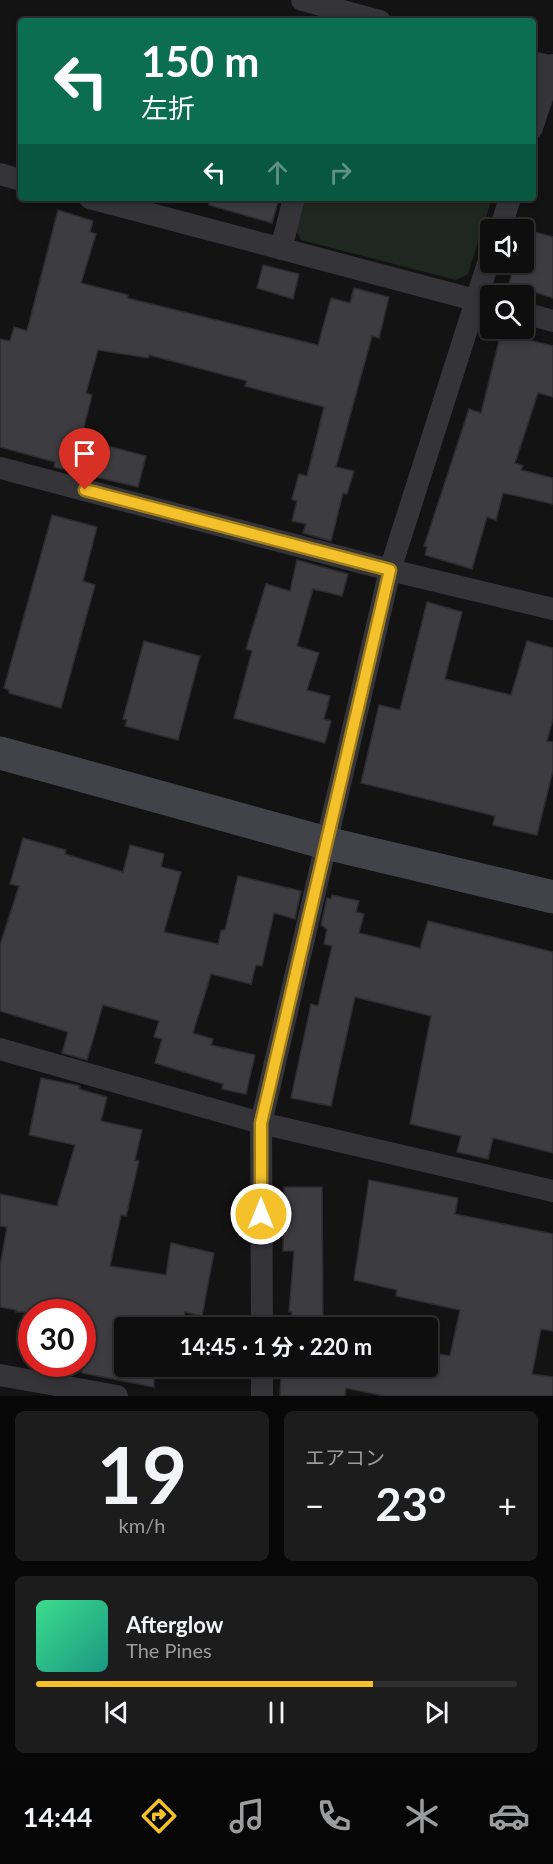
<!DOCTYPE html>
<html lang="ja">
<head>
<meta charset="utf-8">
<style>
	:root { --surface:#0e0e0f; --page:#1c1c1d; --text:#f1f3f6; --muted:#9b9c9e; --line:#2e2e2f; --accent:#f4c12b }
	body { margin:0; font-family:Lato,"Noto Sans JP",sans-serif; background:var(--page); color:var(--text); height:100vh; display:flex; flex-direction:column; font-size:22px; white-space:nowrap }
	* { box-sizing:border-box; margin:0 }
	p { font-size:20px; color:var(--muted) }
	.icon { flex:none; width:33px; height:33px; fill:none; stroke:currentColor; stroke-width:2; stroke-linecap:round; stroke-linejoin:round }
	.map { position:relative; height:1396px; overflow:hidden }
	.panel { display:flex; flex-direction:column; gap:15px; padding:15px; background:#080808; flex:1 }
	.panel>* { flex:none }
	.guide { position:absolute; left:18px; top:18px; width:518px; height:183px; border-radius:6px; box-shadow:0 3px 9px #0003,0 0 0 2px var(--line); background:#0b6e4f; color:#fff; overflow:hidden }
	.tools { position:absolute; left:480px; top:219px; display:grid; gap:12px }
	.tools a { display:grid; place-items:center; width:54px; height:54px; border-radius:6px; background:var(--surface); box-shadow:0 3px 9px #0003,0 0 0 2px var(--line); font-size:30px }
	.speed { position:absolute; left:18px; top:1299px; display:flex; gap:12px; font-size:30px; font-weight:700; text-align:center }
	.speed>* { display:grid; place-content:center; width:78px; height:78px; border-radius:50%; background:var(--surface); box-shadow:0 3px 9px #0003,0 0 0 2px var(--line); line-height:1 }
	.speed .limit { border:9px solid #d22; background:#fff; color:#111 }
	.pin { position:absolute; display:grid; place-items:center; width:51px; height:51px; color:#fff; margin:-62px -26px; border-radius:50% 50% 50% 0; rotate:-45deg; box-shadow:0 0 6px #0007 }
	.pin .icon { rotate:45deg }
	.me { position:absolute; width:66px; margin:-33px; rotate:0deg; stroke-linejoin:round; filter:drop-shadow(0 0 4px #0008) }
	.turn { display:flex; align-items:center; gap:21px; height:126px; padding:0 24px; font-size:27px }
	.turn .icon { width:78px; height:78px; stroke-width:2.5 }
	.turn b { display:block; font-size:42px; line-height:51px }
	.lanes { display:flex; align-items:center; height:57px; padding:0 24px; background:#0003; justify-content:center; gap:30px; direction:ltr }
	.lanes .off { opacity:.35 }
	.big { font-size:45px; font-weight:700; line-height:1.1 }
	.panel .card { flex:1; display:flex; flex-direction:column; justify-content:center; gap:9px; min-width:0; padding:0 21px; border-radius:9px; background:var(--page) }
	.panel .dial { align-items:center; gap:0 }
	.dial b { font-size:78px; line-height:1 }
	.song { display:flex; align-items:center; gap:18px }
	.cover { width:72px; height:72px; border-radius:9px; background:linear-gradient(135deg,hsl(150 70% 55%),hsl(170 70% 35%)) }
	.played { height:6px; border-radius:3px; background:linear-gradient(90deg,var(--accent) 70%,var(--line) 70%) }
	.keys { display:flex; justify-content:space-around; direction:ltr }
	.heat { display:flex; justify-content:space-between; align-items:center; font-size:33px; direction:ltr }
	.panel .tiles { flex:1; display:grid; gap:15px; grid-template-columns:1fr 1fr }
	.card:last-child { grid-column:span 2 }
	.trip { position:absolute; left:114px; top:1317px; width:324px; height:60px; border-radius:6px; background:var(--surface); box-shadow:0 3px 9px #0003,0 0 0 2px var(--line); font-weight:700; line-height:60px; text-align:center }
	.tab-bar { display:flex; height:96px; justify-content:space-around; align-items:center; background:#060606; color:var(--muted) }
	.tab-bar .icon { width:42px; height:42px }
	.tab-bar .on { color:var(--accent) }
	.tab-bar b { font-size:27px; color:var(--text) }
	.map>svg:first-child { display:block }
	.green { fill:#1f2720 }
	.building { fill:#3d3d41; stroke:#2d2d30; stroke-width:1.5 }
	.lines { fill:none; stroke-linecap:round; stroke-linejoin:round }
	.street { stroke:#343439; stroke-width:22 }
	.secondary { stroke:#424349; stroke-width:33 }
	.route-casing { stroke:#9f7d1c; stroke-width:15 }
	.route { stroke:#f4c12b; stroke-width:10 }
</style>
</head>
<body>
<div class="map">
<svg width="553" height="1396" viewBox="0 0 553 1396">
	<rect width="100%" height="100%" fill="#131314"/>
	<path class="green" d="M303,198H492L468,274L456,280L301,240L295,229Z"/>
	<path class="building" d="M210,198H279L272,223L209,205Z
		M58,210L93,221L90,232L96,234L81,283L128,295L127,298L318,345L331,298L350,303L354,288L389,297L379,338L372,336L336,467L354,471L347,494L343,493L331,541L303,533L306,524L292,521L297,501L292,499L299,474L307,476L324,407L245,386L247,381L149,355L148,358L98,350L86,393L92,395L81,439L146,456L138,487L54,467L55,462L0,447V339L10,341L14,327L27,331Z
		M524,229L553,237V298L509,284L515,262H524Z
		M263,265L299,274L293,299L257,288Z
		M501,333L553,346V397L538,393L515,463L523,466L521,470L553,478V504L503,493L496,520L487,517L472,569L425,555L427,547L424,546L469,409L481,413Z
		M52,515L97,527L83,581L95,585L61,708L9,693V690L4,688Z
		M297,560L348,574L342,596L313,589L297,646L319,653L307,690L330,696L324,719L331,721L325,743L234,718L252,651L246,649L266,584L290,591Z
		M427,602L462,612L445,679L511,695L527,641L553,648V719L547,741L553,742V770L537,835L493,825L495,816L361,783L379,705L400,710Z
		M144,641L200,656L178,740L125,726L127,720L123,719Z
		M23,838L66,850L65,854L123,872L130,845L164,854L161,867L181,872L164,932L218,944L221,930H225L238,876L301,891L295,919L274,913L262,966L256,965L251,984L211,974L193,1033L213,1039L211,1045L255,1055L246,1094L222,1089L223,1084L155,1063L162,1039L154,1037L159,1021L103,1005L87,1060L62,1053L68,1032L0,1011V945L19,886L10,884Z
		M332,895L359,901L356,912L364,914L359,933L420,948L428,921L553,952V1153L493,1138L488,1159L457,1152L461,1136L410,1124L431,1016L355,997L331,1106L291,1098L311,1004L318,1006L332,946L324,944L327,929L321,925L327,898L331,899Z
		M41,1078L80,1086L79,1089L107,1097L101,1121L142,1130L135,1160L139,1161L126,1216L121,1215L110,1266L166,1275L171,1243L214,1253L202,1316L185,1312L182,1328H124V1366H154V1387L82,1373V1312H16V1310L0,1307V1266L7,1227L0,1226V1194L57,1206L75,1145L29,1135Z
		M369,1180L458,1198L455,1214L553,1234V1331L541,1329L532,1374L553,1377V1396H384L346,1388L345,1396H280L281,1371H295V1366H428V1352L450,1356L460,1310L396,1296L397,1290L354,1280Z
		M284,1187H322L323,1328H291L292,1312H289L294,1251H283Z"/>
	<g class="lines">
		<path class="street" d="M302,0L380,21
			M532,62L553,67
			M532,128L553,65
			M0,174L21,180
			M90,198L490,304
			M500,230L510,198
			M281,249L294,198
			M524,313L553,321
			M0,468L390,570L553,609
			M0,1049L261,1123L553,1191
			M262,1328L261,1123L390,570L490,257
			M262,1366V1396
			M0,1375L117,1396"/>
		<path class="secondary" d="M0,753L326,843L553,897"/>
	</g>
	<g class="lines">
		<defs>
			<path id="route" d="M85,490L390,570L261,1123V1214"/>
		</defs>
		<use href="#route" class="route-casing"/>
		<use href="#route" class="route"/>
	</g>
</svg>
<div class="tools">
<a><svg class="icon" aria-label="sound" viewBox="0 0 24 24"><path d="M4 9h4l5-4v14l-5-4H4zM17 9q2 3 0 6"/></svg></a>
<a><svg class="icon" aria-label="search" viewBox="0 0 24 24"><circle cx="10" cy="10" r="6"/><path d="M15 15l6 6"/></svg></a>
</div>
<div class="speed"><div class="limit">30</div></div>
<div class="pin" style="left:85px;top:490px;background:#d93025"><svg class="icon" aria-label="arrive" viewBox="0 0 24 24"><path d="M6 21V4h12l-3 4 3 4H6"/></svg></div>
<svg class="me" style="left:261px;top:1214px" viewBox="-20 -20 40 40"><circle r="17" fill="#f4c12b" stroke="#fff" stroke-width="3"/><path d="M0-11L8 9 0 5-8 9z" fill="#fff"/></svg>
<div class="trip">14:45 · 1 分 · 220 m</div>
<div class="guide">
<div class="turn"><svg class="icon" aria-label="left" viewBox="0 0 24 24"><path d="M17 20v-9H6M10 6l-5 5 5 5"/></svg><div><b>150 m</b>左折</div></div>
<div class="lanes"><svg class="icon" aria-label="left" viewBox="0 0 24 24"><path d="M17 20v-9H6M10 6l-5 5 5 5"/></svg><svg class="icon off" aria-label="ahead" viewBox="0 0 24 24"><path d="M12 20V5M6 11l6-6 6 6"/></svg><svg class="icon off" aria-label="right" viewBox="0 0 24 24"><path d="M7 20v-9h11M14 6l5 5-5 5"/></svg></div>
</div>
</div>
<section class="panel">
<div class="tiles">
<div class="card dial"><b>19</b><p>km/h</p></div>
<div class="card"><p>エアコン</p>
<div class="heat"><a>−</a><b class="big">23°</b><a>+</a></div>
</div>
<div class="card">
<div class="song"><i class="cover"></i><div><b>Afterglow</b><p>The Pines</p></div></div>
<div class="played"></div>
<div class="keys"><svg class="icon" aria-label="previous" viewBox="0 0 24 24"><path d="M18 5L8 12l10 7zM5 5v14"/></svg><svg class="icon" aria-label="pause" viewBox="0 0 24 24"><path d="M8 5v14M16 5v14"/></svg><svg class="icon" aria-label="next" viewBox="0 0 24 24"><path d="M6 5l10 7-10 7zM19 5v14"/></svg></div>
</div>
</div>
</section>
<nav class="tab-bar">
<b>14:44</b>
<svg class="icon on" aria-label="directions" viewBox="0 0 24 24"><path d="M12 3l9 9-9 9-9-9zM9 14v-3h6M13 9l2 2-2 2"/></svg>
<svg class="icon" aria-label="music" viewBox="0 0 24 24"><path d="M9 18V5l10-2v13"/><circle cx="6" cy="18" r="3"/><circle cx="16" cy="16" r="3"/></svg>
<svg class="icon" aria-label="phone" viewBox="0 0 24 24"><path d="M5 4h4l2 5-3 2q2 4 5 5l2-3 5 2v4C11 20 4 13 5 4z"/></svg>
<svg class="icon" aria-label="climate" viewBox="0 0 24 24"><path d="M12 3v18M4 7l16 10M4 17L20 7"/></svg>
<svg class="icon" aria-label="car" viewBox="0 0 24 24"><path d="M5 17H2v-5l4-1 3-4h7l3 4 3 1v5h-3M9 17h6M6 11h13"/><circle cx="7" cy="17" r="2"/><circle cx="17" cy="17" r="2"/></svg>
</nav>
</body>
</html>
